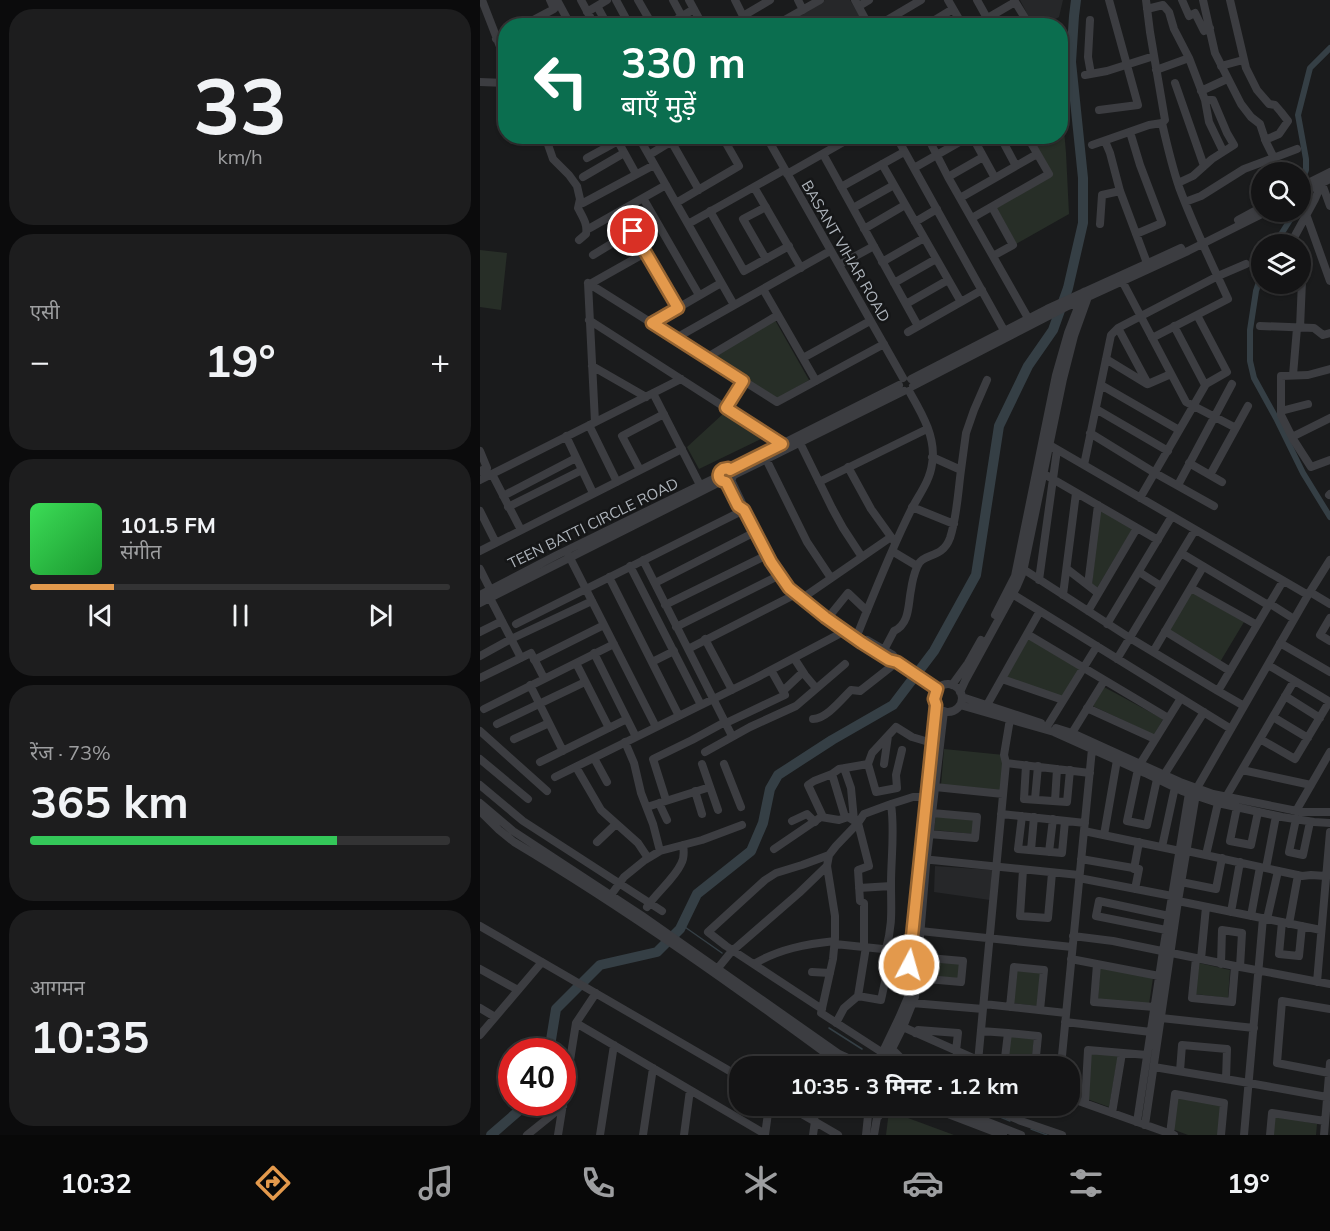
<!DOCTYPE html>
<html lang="hi">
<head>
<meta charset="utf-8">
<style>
	:root { --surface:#141415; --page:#1d1d1e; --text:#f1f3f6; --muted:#9d9ea0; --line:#333334; --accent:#e3994c }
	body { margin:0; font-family:Mulish,"Noto Sans Devanagari",sans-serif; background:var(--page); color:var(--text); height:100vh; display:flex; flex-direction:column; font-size:22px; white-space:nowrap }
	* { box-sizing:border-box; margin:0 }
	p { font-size:20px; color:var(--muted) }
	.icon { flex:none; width:33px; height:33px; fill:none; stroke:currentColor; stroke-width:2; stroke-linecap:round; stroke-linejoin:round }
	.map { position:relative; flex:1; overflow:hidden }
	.drawer { display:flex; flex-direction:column; gap:9px; padding:9px; background:#0b0b0c; width:480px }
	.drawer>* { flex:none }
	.top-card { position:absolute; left:18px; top:18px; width:570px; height:126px; border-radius:24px; box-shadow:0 2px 4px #0004,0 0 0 2px var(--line); background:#0b6e4f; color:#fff; overflow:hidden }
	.tools { position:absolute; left:771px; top:162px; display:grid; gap:12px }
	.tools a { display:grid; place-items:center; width:60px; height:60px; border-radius:50%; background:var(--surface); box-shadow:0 2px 4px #0004,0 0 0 2px var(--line); font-size:30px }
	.speed { position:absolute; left:18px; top:1038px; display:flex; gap:12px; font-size:30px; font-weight:700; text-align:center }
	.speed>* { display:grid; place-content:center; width:78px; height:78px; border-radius:50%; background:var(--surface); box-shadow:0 2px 4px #0004,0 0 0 2px var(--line); line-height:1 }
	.speed .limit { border:9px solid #d22; background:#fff; color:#111 }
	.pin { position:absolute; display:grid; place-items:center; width:51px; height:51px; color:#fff; margin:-26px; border:3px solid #fff; border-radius:50%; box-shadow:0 2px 6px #0007 }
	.me { position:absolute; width:66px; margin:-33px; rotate:6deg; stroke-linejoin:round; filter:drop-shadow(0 0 4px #0008) }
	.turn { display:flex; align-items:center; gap:21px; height:126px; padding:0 24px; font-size:27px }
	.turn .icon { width:78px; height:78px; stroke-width:2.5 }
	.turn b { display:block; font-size:42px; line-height:51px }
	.big { font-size:45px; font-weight:700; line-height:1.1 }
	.drawer .card { flex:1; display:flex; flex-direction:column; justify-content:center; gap:9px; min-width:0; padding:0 21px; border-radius:24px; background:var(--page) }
	.drawer .dial { align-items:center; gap:0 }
	.dial b { font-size:78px; line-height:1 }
	.song { display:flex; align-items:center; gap:18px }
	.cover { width:72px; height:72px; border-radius:9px; background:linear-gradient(135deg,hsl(130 70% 55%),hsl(130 70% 35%)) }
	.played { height:6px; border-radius:3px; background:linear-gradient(90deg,var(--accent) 20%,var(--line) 20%) }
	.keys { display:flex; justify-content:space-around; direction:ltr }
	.heat { display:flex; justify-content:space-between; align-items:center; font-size:33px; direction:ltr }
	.charge { height:9px; border-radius:4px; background:linear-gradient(90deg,#34c759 73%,var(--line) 0) }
	.trip { position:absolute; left:249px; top:1056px; width:351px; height:60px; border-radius:24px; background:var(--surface); box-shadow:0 2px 4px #0004,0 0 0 2px var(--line); font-weight:700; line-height:60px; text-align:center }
	.tabs { display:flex; height:96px; justify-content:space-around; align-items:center; background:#080808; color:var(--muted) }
	.tabs .icon { width:42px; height:42px }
	.tabs .selected { color:var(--accent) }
	.tabs b { font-size:27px; color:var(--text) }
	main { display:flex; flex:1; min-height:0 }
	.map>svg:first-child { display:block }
	.built { fill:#262729 }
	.green { fill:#272e27 }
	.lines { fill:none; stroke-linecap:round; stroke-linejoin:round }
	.stream { stroke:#353f45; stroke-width:1.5 }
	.canal { stroke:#353f45; stroke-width:6 }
	.river { stroke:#353f45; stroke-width:10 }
	.minor { stroke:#3c3d41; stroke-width:8 }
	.route-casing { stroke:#946331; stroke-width:15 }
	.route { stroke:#e3994c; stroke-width:10 }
	.labels { text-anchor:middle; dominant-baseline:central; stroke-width:5; stroke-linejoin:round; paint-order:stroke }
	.street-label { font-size:15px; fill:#aeb4bb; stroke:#151617 }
</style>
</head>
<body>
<main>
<section class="drawer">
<div class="card dial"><b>33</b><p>km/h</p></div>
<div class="card"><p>एसी</p>
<div class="heat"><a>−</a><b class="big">19°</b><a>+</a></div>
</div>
<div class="card">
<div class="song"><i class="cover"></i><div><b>101.5 FM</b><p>संगीत</p></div></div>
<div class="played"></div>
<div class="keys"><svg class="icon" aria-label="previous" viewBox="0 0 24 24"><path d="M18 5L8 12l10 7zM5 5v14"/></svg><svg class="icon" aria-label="pause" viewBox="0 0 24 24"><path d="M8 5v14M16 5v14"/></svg><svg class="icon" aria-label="next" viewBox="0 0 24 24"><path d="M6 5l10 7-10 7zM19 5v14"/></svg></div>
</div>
<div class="card"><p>रेंज · 73%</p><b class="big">365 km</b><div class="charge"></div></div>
<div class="card"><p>आगमन</p><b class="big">10:35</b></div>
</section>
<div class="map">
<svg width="850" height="1135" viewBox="0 0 850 1135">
	<rect width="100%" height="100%" fill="#1a1b1c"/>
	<path class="built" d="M345,0H370L385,25H321L316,17Z
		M540,0H583L579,17L563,26L553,25Z
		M455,866L512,870L510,900L454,892Z"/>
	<path class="green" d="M581,95L586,153L589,214L536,244L515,208L572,175L551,137L580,136Z
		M0,250L27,253L21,310L0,307Z
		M295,320L329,380L297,399L232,356Z
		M244,413L281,439L219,469L207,447Z
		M620,508L653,528L617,588L612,584Z
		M711,591L764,622L740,662L688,631Z
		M548,638L600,669L583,697L525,678Z
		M624,687L683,719L674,735L613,706Z
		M464,749L524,755L520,792L461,785Z
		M456,815L495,819L493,834L454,830Z
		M443,959L481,963L479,979L441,975Z
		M719,963L750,970L748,998L715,994Z
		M620,968L673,978L669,1004L618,1000Z
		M537,970L561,972L557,1006L533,1003Z
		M531,1036L554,1039L551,1066H527Z
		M611,1053L638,1056L629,1107L607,1099Z
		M697,1097L742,1104L739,1135H708L692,1129Z
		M409,1111L474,1135H406Z
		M795,1116L837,1124L836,1135H793Z"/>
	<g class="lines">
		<path class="stream" d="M202,925L242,953
			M349,1028L382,1049
			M493,1106L530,1121
			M551,1129L567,1135"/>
		<path class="canal" d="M820,203L822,200L823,178L826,170V159L818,115L830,68L850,48
			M795,244L815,212
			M782,273L776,291L770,330V361L774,378L796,418L823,473L850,517"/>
		<path class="river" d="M69,1052L76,1009L120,965L177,952L200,929L217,894L271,851L283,823L290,789L298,775L352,740L413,705L454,651L496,575L519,426L548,366L573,330L588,288L603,223V178L591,62L594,16L596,0
			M11,1135L49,1102"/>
		<path class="minor" d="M2,0L26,62
			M77,0L91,26
			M101,0L115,26
			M136,0L150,26
			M158,0L173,26
			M193,0L207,26
			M209,0L223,26
			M255,0L263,16L290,0
			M318,0L323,10
			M375,0L389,26
			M468,0L483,26
			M497,0L507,18
			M534,0L550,26
			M666,0L670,32L685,120L682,123C687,145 692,166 699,187C713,225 731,262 748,299L672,338
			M702,0L709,16L715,13L724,31L730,28
			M723,0L735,53L761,104L771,117L780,124L786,142L794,158
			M750,0L766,68L777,90L789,104L795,105L801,112L808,121L799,134L785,140
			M117,6L128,26
			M379,6L389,0
			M667,9L683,5L689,12L694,29L709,58L725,100L729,122L743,151
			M107,12L127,0
			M610,20L608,57L611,74
			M42,26L74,9L70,0
			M186,26L214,9
			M294,26L340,0
			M397,26L441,0
			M445,26L473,9
			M494,26L535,2
			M566,26L569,24L573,26
			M16,39L26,34
			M741,66L763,60
			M676,70L709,58
			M605,75L627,71L674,56
			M0,82L26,83
			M695,83L724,166
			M721,91L747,79
			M619,110L658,105L629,0
			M650,132L660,165L682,223L656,234
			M65,136L73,159L89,175L97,186L100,199L98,208C102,216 108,224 106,234L99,240
			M135,136L156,174
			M158,136L254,305
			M286,136L423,378
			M416,136L526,334
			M447,136L468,177L548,318
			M492,136L515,178
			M520,136L536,166
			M191,141L219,190
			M625,141L630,153L640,191L667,263
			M612,145L669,125L682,123
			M343,154L438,326
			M169,155L200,136
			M107,158L138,141
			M402,164L481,302
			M434,168L490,136
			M307,174L374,136
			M103,177L144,153
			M468,177L503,157
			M841,181L850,206
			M698,183L713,176L732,159L754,145L747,133L733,100H725
			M274,187L321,268
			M361,187L424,152
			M820,187L850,172
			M820,194L850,179
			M163,198L219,295
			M480,198L557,154
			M705,202L721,196L764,169L817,149
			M103,203L174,165
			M196,203L259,166L242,136
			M286,207L263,219L286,259
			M512,207L533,245L513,256
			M373,208L414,185
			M230,211L264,271L309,246
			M826,214L850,281
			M492,218L569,174L547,136
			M758,220L782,207
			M435,222L457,209
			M208,224L304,170
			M620,224L622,195L640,191
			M110,228L186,185
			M384,229L425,205
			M153,231L198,308
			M811,244V243L835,199L842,183
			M113,255L174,218
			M402,262L444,238
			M359,265L394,246
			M640,277L706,402L756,428
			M108,283L297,402L404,344
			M108,283L115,422
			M414,283L456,259
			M110,284L165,253
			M283,289L336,381
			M426,304L468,280
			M109,320L302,444
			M172,323L241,283
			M694,326L725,385
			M780,326L834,328L843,335L850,333
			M638,328L668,384
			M820,328L822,281L820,273
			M428,332L502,290
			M196,338L350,251
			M226,358L298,315
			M323,358L390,321
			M626,359L667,384
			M112,366L166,397
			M850,369L828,375L801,376V415L813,439L831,467L850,460
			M813,375L817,328
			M431,379L567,309L701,248
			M668,384L691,374
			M621,385L699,430
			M433,386L588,306L708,251L786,212
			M173,393L220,485
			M246,408L263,381
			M616,409L688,451
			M801,411L828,404
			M109,425L137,482
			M610,433L675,473L734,506
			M86,436L113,493
			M812,437L850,418
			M320,443L352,508L363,528L382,557
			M566,443L828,595
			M0,451L7,468L0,471
			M286,459L327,542L351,578
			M709,463L742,482
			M604,465L631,335L638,328L738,276L766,264
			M368,467L391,509L414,541
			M239 475a7 7 0 1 1 14 0a7 7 0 1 1-14 0Z
			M160,470L142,436L184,414
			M250,470L419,385
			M481,470L486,433L494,410L507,380
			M12,474L41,530
			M564,474L678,540
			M730,475L768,406
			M252,476L424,391
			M0,480L201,379
			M251,480L262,503L264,510C277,536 289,563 308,586C322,604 354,623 373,637C387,646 401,659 417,662
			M339,482L447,429
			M698,485L752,384
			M849,495L850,494
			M23,496L96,458
			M660,498L726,384L747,372L717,315
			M28,507L102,470
			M432,507L474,524
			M0,511L16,543
			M0,551L202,449
			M412,551L437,566
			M701,553L788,605
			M88,554L176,727
			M163,560L252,736
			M150,566L221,705
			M540,567L650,638L738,691
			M0,569L10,589
			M587,569L618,593
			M659,572L681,586
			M129,577L199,716
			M559,580L577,450
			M175,583L275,532
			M608,585L618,505
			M711,588L777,625
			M529,592L751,729
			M830,592L850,604
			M0,595L77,555L239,476
			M583,595L596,493
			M10,598L41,658
			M321,599L411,537
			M0,603L242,481
			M789,603L814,619
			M185,605L287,555
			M608,611L657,528
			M515,615L535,576L576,375L588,333L604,292
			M850,618L840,635L850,641
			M347,619L368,593L387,611
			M36,624L264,510
			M627,624L692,516
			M196,627L300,575
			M685,631L750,671
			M0,632L22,621
			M547,634L688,718
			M376,638C393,596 410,552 431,510C438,496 450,481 452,464C457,438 441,412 429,391
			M225,639L252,690
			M387,640L413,655L417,662L457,689
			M800,643L850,672
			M208,649L316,594
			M404,650L414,631C430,624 428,604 431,590C432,583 434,574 437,567C442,552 462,560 470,538C477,517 478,492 481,470L452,457
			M673,652L723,567
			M114,653L156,737
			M0,656L31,639L112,601
			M314,658L325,675L336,688
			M637,659L715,530
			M54,660L124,625
			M172,662L194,651
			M96,663L129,728
			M788,665L850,702
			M0,678L51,653L64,678
			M522,679L583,700
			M454 698a14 14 0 1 1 28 0a14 14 0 1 1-28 0Z
			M50,685L83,751
			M472,685L488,663L501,640
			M303,691L323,672
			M480,692L485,681L537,586L543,572L583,379L594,336L608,297L604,292
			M805,696L840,718
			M482,697L561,723
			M480,705L574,732L665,773L702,791L738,803L802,817L834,822L850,823
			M507,705L560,611
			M764,706L738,691L803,581
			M607,708L675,739
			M4,709L134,644
			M793,717L828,738
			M333,719C346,719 361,700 371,690L380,691L417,662
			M246,723L305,695L291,670
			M17,724L105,682
			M568,725L617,646
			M576,728L592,733L700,782L733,794L822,812H849
			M0,731L67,791
			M592,733L624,681
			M34,739L69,723
			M780,739L815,759L849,702
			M145,742L154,763L161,793L173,824L180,851
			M225,752L270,727L316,706L365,664
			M114,758L127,782
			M0,759L48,799
			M60,762L147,719
			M526,763L610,773
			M222,764L238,810
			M244,764L261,807
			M388,764L396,792L417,788L416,775L422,750
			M404,764L408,736
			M660,764L701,698
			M546,765L544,799L587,802L590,770
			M96,767L121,810L158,843L168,858
			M364,768L371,788L374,820
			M658,769L647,821L667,825L677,779
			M762,770L831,785
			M352,774L365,817
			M684,775L724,712
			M75,777L276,678L365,631
			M0,785L43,821L182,911
			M455,787L523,794
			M215,791L222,814
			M746,797L814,681
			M555,799L558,766
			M186,800L173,759L212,740L245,722
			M575,801L577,769
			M0,803L33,831L161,915L359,1054L385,1066
			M179,803L187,820
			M167,807L230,787
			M757,807L750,841L771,845L778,812
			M0,811L19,830L34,842C148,910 256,987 363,1066
			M816,811L850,752
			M521,814L605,823
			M542,816L538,849L582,853L585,821
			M343,817L328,785L334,781L352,774L359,769L388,764L392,753L416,727L432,737L452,743
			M816,819L809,852L823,855L830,822
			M312,821L327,814L335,822
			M604,831L700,851
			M449,834L495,838L497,817L452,813
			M624,835L637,760
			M117,842L136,824
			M682,847L695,787
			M294,849L341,817L359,820L368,817L378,823L389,866L378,870L380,901L384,903V947
			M551,850L554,817
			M707,851L822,876L831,875L846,876
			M569,852L573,819
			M726,855L738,803
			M442,859L599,875
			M601,859L659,869L655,889
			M786,868L796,816
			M654,869L659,842
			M543,870L540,916L568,918L572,873
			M599,878L692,896
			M701,882L736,889L742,858
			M379,888L411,886
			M131,895L144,877L165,860L180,851L222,840L262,825
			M698,901L841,930
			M167,907C176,893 194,879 201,864C204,859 204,851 203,845
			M751,912L760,862
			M771,916L780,867
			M787,919L798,871
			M802,922L799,954L819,956L822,926
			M809,924L818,875
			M0,926L260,1077
			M686,930L616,916L619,901L689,916
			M440,931L592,947
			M593,936L633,941L755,966L850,984
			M355,944L431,952
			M406,949C413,923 411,910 411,884C411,857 415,831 411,804
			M716,958L712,998L752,1002L755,966
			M591,959L679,976
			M721,959L726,907
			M274,964C299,949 326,944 355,941
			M617,964L614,1002L674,1007
			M741,964L742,930L762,933L760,967
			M238,968L251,952L319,893L347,866
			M0,969L38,990
			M332,972L350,973
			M436,978L481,982L483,961L437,957
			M837,982L850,832
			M378,996L386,947
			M432,1003L503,1009
			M504,1004L586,1013
			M530,1007L534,967L564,970L560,1010
			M0,1008L15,1017
			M342,1009L246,946L228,932L285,880L296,873L322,865L349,855
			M681,1018L774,1028
			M585,1022L671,1032
			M96,1023L285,1134
			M356,1023L364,1008L378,996L401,1000L412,950
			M423,1027L511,1066
			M501,1031L528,1033
			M435,1033L438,1030L478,1033L476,1051
			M0,1035L62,962
			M412,1049L403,1053L341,1013L353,959L355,938V916L347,866L349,855L356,846L378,823L384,814L411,804L433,797H454
			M412,1049L429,1066
			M412,1050L417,1066
			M498,1062L526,763L524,755L530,719
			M396,1066L419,1018L428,997L429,965L456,705
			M407,1066L412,1049L423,1027L435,997L446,865L464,711
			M524,1066L528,1033L558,1036L555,1066
			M581,1066L612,749
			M674,1067L769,1083L847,1097
			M700,1071L702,1045L747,1049L746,1079
			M849,1073L797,1063L802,1001L850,1009
			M590,1098L694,1135
			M605,1103L608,1050L667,1055
			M308,1106L358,1135
			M447,1106L523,1135
			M467,1106L541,1135
			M506,1106L541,1121L582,1135
			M632,1113L642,1053
			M398,1117L403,1111L414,1106
			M657,1122L683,951L709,793L714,790
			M665,1125L698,901L717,788L828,595L850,560
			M690,1134L695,1094L744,1103L741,1135
			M47,1135L83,1106
			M78,1135L96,1023L116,993
			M120,1135L134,1045
			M163,1135L173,1068
			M204,1135L210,1090
			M285,1135L289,1106
			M333,1135L335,1121
			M386,1135L389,1106
			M394,1135L399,1106
			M764,1135L783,918
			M790,1135L792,1113L845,1121
			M844,1135L850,1063"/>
	</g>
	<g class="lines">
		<defs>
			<path id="route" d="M153,231L198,308L172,323L263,381L246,408L302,444L250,470L248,468L243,469C238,472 237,477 242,481L246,482L258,506L264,510L291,562L309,588L345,617L382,643L409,660L417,662L457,689L454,699L456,705L429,965"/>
		</defs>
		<use href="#route" class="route-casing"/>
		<use href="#route" class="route"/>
	</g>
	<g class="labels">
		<g class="street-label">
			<text transform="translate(366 251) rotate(60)">BASANT VIHAR ROAD</text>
			<text transform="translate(113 523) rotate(-26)">TEEN BATTI CIRCLE ROAD</text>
		</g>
	</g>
</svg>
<div class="tools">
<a><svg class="icon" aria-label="search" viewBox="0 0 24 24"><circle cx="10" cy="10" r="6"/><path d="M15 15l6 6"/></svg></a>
<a><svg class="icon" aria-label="layers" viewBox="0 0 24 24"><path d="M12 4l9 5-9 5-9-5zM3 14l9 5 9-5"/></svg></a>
</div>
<div class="speed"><div class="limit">40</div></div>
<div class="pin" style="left:153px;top:231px;background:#d93025"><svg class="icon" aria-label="arrive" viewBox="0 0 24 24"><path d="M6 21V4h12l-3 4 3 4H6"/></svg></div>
<svg class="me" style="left:429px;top:965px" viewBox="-20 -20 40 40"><circle r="17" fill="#e3994c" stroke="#fff" stroke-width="3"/><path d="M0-11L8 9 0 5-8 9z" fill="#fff"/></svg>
<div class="trip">10:35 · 3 मिनट · 1.2 km</div>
<div class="top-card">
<div class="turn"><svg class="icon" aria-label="left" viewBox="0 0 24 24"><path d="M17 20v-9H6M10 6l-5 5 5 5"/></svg><div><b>330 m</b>बाएँ मुड़ें</div></div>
</div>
</div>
</main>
<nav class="tabs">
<b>10:32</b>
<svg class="icon selected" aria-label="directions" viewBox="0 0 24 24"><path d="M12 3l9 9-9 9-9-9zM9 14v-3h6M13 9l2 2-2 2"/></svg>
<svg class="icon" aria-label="music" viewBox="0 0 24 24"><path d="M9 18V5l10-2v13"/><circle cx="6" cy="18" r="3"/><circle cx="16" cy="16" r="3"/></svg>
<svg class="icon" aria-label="phone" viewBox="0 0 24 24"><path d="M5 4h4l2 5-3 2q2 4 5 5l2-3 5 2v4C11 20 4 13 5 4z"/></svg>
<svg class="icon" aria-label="climate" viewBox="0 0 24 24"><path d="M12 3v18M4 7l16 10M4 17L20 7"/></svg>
<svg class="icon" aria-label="car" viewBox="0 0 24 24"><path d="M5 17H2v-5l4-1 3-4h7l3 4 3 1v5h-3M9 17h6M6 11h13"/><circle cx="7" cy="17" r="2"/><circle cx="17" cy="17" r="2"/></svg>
<svg class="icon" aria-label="filters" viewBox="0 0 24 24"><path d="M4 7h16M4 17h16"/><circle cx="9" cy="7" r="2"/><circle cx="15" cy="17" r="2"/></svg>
<b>19°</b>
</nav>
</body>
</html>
